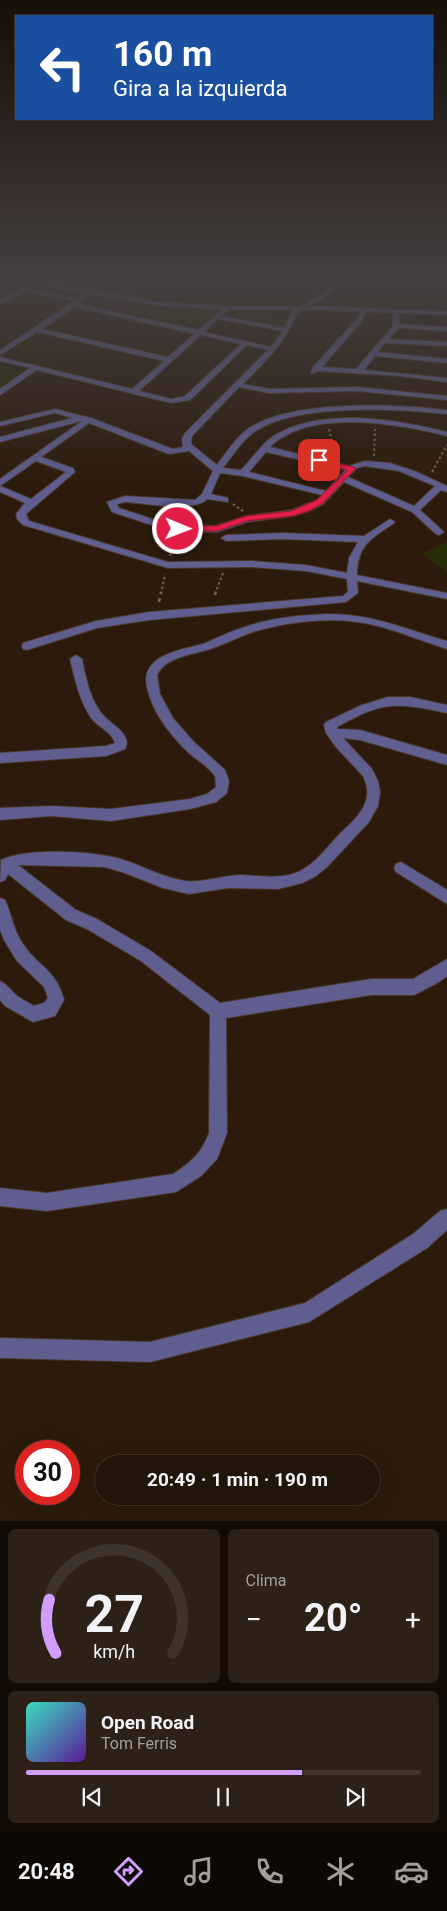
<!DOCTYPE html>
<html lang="es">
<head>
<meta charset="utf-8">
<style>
	:root { --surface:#211409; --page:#2d2117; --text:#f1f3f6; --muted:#a29e9c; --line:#3e332a; --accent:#d19dfe }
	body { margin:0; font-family:Roboto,sans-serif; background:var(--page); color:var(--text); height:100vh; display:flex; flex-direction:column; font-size:19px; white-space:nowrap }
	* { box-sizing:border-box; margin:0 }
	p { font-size:16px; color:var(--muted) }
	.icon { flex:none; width:28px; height:28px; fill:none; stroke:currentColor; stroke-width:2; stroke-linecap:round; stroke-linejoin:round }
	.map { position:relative; height:1521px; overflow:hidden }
	.panel { display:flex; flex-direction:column; gap:8px; padding:8px; background:#120b05; flex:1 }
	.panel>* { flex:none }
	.top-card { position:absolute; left:15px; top:15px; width:418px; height:105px; border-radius:0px; box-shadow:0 5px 20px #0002,0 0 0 1px var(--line); background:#1a4fa0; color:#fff; overflow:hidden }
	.speed { position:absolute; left:15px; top:1440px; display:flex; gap:10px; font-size:25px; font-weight:700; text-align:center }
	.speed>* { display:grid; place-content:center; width:65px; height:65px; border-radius:50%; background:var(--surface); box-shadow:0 5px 20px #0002,0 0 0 1px var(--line); line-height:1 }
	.speed .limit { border:8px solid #d22; background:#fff; color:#111 }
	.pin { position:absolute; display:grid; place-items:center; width:42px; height:42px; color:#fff; margin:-21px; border-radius:10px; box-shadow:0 2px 8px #0006 }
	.me { position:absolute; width:55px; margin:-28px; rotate:91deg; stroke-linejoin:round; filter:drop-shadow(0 0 4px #0008) }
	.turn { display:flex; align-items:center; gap:18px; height:105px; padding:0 15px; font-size:22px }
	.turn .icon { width:65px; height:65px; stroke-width:2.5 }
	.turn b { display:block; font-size:35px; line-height:42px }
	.big { font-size:38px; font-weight:700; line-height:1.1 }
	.panel .tile { flex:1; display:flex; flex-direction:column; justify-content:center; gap:8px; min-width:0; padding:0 18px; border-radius:8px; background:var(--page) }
	.panel .dial { align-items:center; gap:0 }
	.dial svg { height:130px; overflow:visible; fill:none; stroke:var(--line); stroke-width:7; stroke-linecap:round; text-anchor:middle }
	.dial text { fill:var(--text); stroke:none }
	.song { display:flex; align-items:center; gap:15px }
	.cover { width:60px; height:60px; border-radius:8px; background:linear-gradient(135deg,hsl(170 70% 55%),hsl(270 70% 35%)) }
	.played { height:5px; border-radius:2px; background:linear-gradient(90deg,var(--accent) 70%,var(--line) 70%) }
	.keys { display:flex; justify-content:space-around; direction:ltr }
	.heat { display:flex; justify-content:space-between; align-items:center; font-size:28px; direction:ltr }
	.panel .tiles { flex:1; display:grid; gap:8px; grid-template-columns:1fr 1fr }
	.tile:last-child { grid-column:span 2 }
	.trip { position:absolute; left:95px; top:1455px; width:285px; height:50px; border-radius:25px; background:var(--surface); box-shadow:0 5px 20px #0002,0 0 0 1px var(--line); font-weight:700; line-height:50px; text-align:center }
	.dock { display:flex; height:80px; justify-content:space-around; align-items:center; background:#0d0804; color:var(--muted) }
	.dock .icon { width:35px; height:35px }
	.dock .selected { color:var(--accent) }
	.dock b { font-size:22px; color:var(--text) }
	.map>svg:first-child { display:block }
	.commercial { fill:#34211d }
	.green { fill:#282c06 }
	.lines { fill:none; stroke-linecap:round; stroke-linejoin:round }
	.minor-casing { stroke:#48382a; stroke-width:2 }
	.tertiary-casing { stroke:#48382a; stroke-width:2 }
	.path-far1 { stroke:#726256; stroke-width:2; stroke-dasharray:2.5 2.5; stroke-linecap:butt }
	.path { stroke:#726256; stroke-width:2.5; stroke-dasharray:4 4; stroke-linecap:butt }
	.minor { fill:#5f5e8f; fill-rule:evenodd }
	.tertiary { fill:#5f5e8f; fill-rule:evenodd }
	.route { fill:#e11d48; stroke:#92132f }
</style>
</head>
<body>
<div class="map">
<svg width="447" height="1521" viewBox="0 0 447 1521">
	<rect width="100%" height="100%" fill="#2c1b0c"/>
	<path class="commercial" d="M89,296L134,304L125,311L79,303Z"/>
	<path class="green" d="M135,304L218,311H220L203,328L123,313Z
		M240,311L290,314L284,328L231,318L235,312Z
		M0,364L25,371L0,388Z
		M447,542V573L421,553Z"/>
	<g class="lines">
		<defs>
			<path id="minor" d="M99,277H105L79,304L198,330L227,306L230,308L222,316L285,328L292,311L317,298L343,277H350L321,300L297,313C286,342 265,362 243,384L269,389L357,387L447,396V400L357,391L269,393L239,387L192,436L191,444L217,465C226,453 237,436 249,428C293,399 396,404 447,410V414C398,409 298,403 256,431C243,439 232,456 223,468L241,470C252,459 262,443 275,435C323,407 396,419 447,432V436C398,424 310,408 270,447L349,466L365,461L390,463L417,472L447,486V492L441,490L420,510L444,532L439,535L436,534L412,512L344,482L323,504L309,511L293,516L247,522L217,532L170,531L112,512L107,502L125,496L195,500L202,494L213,471L189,451L169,454L89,423L41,457L73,468L75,472L26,514L29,521L168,562L252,561L306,565L347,573L349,558L358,542L282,539L226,541L221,538L226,535L282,533L364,536L390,519L395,522L393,524C371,538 357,546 357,575L447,593V599L357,581L358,593L346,602L149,620L97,628L27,650L23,649L22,646L23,643L96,621L149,612L343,596L348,592L347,579L306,571L252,567L168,568L23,525L17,519L16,514L25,503L0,492V486L31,499L66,472L36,461L0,486V479L82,421L0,442V437L72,418L55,413L0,426V422L55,409L91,418L173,449L183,447L182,439L185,433L268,350L247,345L190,400L171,403L37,370L0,395V389L30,368L0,361V357L132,389L164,361L37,332L0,355V350L74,301L25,291L0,305V300L19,289L0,282V278L23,287L29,286V288L78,298ZM75,307L194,334L168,357L42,329ZM218,319L283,331L271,347L204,332ZM201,335L241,344L185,396L171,399L139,391ZM266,452L345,470L326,491L249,472ZM365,466L399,471L435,486L414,506L348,477L357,468ZM220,473L243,476L322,495L317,500L292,510L246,516L216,526L171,525L119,508L117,504L125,502C143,503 196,513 207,499L228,502V498L211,494Z
				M363,309L368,310L360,323L322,367L356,369L393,326V311L396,309L399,311V324L447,327V331L398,328L389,339L447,342V346L385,343L378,352L447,359V363L375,356L364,370L447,378V382L401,376L319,371L311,374L313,367L355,321Z
				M328,614C374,614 404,629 447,641V649C424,642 401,632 378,626C341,616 297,620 260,630C243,634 227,644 210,649C193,655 166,656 157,675L160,694L173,718L193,741L225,770L229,781L227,793L216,802L190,809L111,821L51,816L0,820V808L51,806L111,809L190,799L207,794L216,787L215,776C208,766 198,761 189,753C171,736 152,712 147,687C140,655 181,650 203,644C216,639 228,632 242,628C269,618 299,615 328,614Z
				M76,655L82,659C86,678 90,701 104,716C112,725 133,735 125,749L106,756L0,763V753L106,746L115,743C112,732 98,727 91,718C79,700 75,679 70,659Z
				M388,697H410L447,705V713C396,702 383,701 337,727L338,729L360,730L447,755V765L360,740L343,738L372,769L378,781L380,792L378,806L369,822L327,867L316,876L302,883L278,889L228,888L189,894L163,888L122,872L104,867L18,865L76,910L97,919L151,951L220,1003L371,979H413L447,959V976L439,982L414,995H371L226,1018L227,1133L217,1159L201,1176L176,1192L47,1211L0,1206V1188L47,1193L173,1174C190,1163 202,1153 209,1133L210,1015L141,961L87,929L66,920L8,874L5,880L0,882L1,860C28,847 96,851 124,860C145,867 164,878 186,881C204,883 223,875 242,875C262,876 284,880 302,870C320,860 331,841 346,828C362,813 374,798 363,776L336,747L326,733L324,725L326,722L362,705Z
				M401,862L447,890V904L396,872L394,868L396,864Z
				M0,898L5,900C12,915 13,930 23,944C38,967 56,969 64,1000L55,1016L33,1022L5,1006L0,1000V981L5,984L17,996L34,1006L44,1003L48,998L44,987L17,961L4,940L0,930Z
				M447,1209V1230L427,1248L309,1322L150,1362L0,1358V1338L150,1342L305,1303L413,1234L440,1211Z"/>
			<path id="tertiary" d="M22,277H31L47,282L160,302L227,306H317L447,311V315L317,310H227L160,306L46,286Z"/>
		</defs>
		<use href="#minor" class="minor-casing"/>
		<use href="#tertiary" class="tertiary-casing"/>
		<path class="path-far1" d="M329,429L335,455
			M374,456L375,429
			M432,472L447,445
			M233,504L243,511
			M170,556L175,537
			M161,594L165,574
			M215,594L223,573"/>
		<path class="path" d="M215,595L216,592
			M159,602L161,592"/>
		<use href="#minor" class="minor"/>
		<use href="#tertiary" class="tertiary"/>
	</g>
	<linearGradient id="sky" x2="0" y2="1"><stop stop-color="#180f07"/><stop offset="0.57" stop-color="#453f40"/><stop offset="1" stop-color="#453f40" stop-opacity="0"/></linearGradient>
	<rect width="447" height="490" fill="url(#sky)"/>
	<path class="route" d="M319,458L356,468L323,503L309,511L293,516L247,521L217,531H178L173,529L178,526H216L246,516L291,511L317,500L347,470L316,462V459Z"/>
</svg>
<div class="speed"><div class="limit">30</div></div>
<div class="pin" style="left:319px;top:460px;background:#d93025"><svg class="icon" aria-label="arrive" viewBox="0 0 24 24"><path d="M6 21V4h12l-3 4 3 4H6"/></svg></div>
<svg class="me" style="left:178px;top:529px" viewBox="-20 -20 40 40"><circle r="17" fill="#e11d48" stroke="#fff" stroke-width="3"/><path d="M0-11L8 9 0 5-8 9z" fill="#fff"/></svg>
<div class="trip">20:49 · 1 min · 190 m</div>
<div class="top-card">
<div class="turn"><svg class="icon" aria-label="left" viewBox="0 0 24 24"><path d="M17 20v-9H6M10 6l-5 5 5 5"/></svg><div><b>160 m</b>Gira a la izquierda</div></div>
</div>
</div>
<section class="panel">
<div class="tiles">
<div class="tile dial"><svg viewBox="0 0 100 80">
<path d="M14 69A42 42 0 1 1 86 69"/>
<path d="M14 69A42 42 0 0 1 10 36" stroke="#d19dfe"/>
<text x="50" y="56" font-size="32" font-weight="700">27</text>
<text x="50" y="72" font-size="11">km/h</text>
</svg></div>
<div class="tile"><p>Clima</p>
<div class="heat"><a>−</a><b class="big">20°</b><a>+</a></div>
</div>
<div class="tile">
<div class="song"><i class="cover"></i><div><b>Open Road</b><p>Tom Ferris</p></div></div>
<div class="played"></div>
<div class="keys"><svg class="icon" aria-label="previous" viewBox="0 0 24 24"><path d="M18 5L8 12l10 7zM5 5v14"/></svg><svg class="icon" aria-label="pause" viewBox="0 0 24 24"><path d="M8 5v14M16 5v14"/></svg><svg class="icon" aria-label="next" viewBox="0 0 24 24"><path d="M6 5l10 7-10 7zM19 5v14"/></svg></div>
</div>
</div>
</section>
<nav class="dock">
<b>20:48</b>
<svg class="icon selected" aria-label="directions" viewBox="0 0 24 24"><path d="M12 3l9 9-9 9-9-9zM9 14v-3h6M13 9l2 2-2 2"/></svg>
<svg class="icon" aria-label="music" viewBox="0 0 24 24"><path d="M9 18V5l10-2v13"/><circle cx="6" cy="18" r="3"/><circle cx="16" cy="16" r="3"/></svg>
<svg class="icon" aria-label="phone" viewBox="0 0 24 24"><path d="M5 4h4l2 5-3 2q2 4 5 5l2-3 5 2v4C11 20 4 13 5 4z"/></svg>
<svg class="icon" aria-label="climate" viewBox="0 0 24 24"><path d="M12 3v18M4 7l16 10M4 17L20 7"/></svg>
<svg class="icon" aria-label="car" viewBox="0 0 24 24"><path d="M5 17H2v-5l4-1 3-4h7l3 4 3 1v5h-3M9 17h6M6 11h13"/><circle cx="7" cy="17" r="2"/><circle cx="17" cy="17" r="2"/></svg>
</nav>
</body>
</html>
